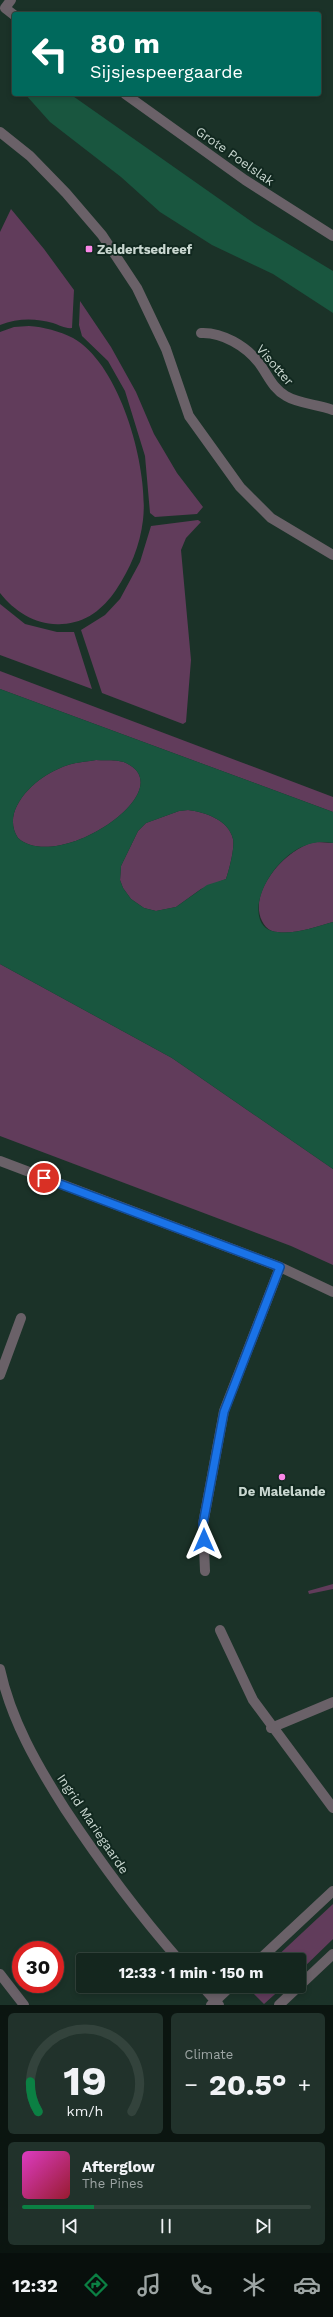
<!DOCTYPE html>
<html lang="en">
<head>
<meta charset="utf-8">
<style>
	:root { --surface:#14261e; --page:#21322b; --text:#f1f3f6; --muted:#9da5a4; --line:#33433c; --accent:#0b8043 }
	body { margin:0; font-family:"Work Sans",sans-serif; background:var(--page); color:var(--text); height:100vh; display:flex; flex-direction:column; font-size:15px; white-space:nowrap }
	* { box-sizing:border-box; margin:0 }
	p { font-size:13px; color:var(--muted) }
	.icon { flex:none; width:22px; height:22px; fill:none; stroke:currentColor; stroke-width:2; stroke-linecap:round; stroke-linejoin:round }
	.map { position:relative; height:2005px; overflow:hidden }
	.sheet { display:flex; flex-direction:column; gap:8px; padding:8px; background:#0b1510; flex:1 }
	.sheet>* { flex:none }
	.top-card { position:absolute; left:12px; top:12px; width:309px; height:84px; border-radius:4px; box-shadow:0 2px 6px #0003,0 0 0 1px var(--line); background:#00695c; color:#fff; overflow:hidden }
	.speed { position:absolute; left:12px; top:1941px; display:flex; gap:8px; font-size:20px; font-weight:700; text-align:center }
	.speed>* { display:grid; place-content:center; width:52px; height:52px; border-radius:50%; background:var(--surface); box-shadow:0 2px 6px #0003,0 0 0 1px var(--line); line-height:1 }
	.speed .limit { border:6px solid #d22; background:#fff; color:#111 }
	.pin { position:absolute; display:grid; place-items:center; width:34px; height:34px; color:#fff; margin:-17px; border:2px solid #fff; border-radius:50%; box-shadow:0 1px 4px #0007 }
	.me { position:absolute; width:44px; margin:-22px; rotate:0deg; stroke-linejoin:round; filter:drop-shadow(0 0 3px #0008) }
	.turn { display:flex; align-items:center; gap:14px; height:84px; padding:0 12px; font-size:18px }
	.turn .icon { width:52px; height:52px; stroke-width:2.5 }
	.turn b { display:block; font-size:28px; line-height:34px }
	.big { font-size:30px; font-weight:700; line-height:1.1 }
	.sheet .card { flex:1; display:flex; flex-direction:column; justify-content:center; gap:6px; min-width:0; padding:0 14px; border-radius:6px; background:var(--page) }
	.sheet .dial { align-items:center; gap:0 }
	.dial svg { height:104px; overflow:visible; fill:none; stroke:var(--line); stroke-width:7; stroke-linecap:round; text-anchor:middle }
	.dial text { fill:var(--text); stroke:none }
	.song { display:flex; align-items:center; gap:12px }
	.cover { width:48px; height:48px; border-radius:6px; background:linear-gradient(135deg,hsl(310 70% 55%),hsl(350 70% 35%)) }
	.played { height:4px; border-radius:2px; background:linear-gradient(90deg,var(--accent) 25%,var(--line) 25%) }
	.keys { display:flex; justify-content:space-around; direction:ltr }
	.heat { display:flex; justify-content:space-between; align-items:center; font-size:22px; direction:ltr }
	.sheet .tiles { flex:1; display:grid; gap:8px; grid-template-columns:1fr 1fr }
	.card:last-child { grid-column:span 2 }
	.trip { position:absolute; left:76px; top:1953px; width:230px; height:40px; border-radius:4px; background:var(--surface); box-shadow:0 2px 6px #0003,0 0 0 1px var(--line); font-weight:700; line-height:40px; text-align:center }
	.tabs { display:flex; height:64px; justify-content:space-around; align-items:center; background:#080f0c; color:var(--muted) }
	.tabs .icon { width:28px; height:28px }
	.tabs .active { color:var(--accent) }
	.tabs b { font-size:18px; color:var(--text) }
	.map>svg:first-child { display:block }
	.green { fill:#613c5b }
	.water { fill:#19563f; fill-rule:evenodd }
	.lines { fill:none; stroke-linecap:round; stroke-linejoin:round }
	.minor { stroke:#6a6168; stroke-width:10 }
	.route-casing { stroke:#114b97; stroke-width:10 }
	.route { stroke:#1a73e8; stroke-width:7 }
	.poi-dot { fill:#fa87e7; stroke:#11281f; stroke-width:1.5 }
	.labels { text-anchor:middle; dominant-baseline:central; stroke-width:4; stroke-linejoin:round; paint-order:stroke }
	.street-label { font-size:13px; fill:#c9d7d0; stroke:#11281f }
	.poi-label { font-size:13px; font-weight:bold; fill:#c9d7d0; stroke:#11281f; text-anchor:start }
</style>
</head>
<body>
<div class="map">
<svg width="333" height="2005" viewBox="0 0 333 2005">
	<rect width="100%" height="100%" fill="#1b3228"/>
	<path class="green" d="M11,209L44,249L74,290L72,328C66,329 59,325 53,323C35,318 18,318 0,325V232Z
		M80,301L111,347L136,392L154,434L177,473L203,507L197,514L155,517L150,513L145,456L125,391L108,361L82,336L79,325Z
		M29,326C44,327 59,331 73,338C121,365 149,469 143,520C140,546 130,569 116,590C103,609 86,623 62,624C37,626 15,612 0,593V332L14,327Z
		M198,520L201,522L186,538L181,550L191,660L186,722L183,724L102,693L81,630L105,615L120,599L140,562L151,526Z
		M0,604L25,624L57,632H74L92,689L0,655Z
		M0,671L333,797V812L0,689Z
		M96,760C105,761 117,759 126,763C183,790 58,874 18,838C0,811 34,779 58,769C69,763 83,762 96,760Z
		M188,810C205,812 229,820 233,839C235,848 229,870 226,879L201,889L176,907L156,911L144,908L131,899L123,888L120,880L121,866L138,831L146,823L179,811Z
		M317,842L333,843V922C316,927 290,936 272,931C267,929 264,925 262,921C247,891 289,845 317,842Z
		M0,964L172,1058L333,1169V1265L291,1246L0,1136Z
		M333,1584V1589L309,1594L308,1591Z
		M333,1904V1939L299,1972V1960H273Z
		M246,1986H284L264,2004Z"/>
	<path class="water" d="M25,94H70L255,224L333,271V313L273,274L212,245L160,212L121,177L50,122Z
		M0,689L333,812V843C280,831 235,919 272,931C290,936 316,927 333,922V1169L172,1058L0,964ZM96,760C105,761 117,759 126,763C183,790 58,874 18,838C0,811 34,779 58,769C69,763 83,762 96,760ZM188,810C205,812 229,820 233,839C235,848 229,870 226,879L207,885L176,907L156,911L144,908L131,899L123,888L120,880L121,866L138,831L146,823L179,811Z"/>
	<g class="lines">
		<path class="minor" d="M11,0L5,8L14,15
			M125,94L245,180L333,236
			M0,132L30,156L66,193L102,235L137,288L166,349L189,416L240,487L271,518L333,555
			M201,333C222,332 246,346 259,363C268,375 272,388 286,396C299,404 318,404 333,410
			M0,1161L280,1267L333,1292
			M0,1375L21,1318
			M205,1571L203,1524L224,1411L280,1267
			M220,1630L253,1700L333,1808
			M0,1669C11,1720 37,1765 65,1809C100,1862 137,1912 179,1960
			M271,1728L333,1702
			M259,1960L333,1891
			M0,1974L24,2005
			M202,1986L219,2005
			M211,2005L231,1986
			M279,2005L333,1954"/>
	</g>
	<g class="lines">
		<defs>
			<path id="route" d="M44,1178L280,1267L224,1412L203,1524L204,1540"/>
		</defs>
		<use href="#route" class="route-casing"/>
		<use href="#route" class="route"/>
	</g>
	<g class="poi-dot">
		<rect x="85" y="245" width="8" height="8" rx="2"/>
		<circle cx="282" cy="1477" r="4"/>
	</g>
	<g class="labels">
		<g class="street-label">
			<text transform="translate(235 156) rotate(35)">Grote Poelslak</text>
			<text transform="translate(275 365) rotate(49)">Visotter</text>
			<text transform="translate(93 1824) rotate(56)">Ingrid Mariegaarde</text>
		</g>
		<g class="poi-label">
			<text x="97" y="249">Zeldertsedreef</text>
			<text x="282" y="1491" text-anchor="middle">De Malelande</text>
		</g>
	</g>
</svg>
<div class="speed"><div class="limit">30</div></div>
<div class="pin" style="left:44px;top:1178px;background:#d93025"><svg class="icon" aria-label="arrive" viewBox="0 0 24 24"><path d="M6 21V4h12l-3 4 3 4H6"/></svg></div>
<svg class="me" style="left:204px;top:1540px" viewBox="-20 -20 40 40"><path d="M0-17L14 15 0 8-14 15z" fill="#1a73e8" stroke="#fff" stroke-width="4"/></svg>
<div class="trip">12:33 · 1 min · 150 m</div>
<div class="top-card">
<div class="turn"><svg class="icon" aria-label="left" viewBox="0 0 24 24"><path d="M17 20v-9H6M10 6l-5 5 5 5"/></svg><div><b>80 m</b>Sijsjespeergaarde</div></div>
</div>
</div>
<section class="sheet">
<div class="tiles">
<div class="card dial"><svg viewBox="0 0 100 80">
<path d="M14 69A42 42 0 1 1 86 69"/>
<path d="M14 69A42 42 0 0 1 8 46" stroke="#0b8043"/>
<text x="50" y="56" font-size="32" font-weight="700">19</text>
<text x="50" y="72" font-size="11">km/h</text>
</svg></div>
<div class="card"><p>Climate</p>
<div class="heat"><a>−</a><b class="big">20.5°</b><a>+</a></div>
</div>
<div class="card">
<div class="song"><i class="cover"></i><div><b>Afterglow</b><p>The Pines</p></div></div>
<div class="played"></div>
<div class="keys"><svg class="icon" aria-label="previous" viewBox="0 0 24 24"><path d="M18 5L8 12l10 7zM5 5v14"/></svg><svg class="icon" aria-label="pause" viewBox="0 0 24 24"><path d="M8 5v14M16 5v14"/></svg><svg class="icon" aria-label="next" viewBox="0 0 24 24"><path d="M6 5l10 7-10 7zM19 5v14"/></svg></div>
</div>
</div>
</section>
<nav class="tabs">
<b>12:32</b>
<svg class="icon active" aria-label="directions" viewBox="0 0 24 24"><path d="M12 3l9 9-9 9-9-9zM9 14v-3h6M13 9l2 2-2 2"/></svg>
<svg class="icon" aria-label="music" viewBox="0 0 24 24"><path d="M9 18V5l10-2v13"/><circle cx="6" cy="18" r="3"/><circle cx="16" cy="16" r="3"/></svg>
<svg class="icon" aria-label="phone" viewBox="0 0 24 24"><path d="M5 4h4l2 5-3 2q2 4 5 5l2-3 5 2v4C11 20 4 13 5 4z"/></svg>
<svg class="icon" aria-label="climate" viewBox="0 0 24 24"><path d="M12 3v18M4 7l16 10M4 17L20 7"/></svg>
<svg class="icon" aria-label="car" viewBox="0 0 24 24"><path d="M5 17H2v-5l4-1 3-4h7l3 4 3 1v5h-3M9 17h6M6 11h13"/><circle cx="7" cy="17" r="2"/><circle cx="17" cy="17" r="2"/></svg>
</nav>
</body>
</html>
